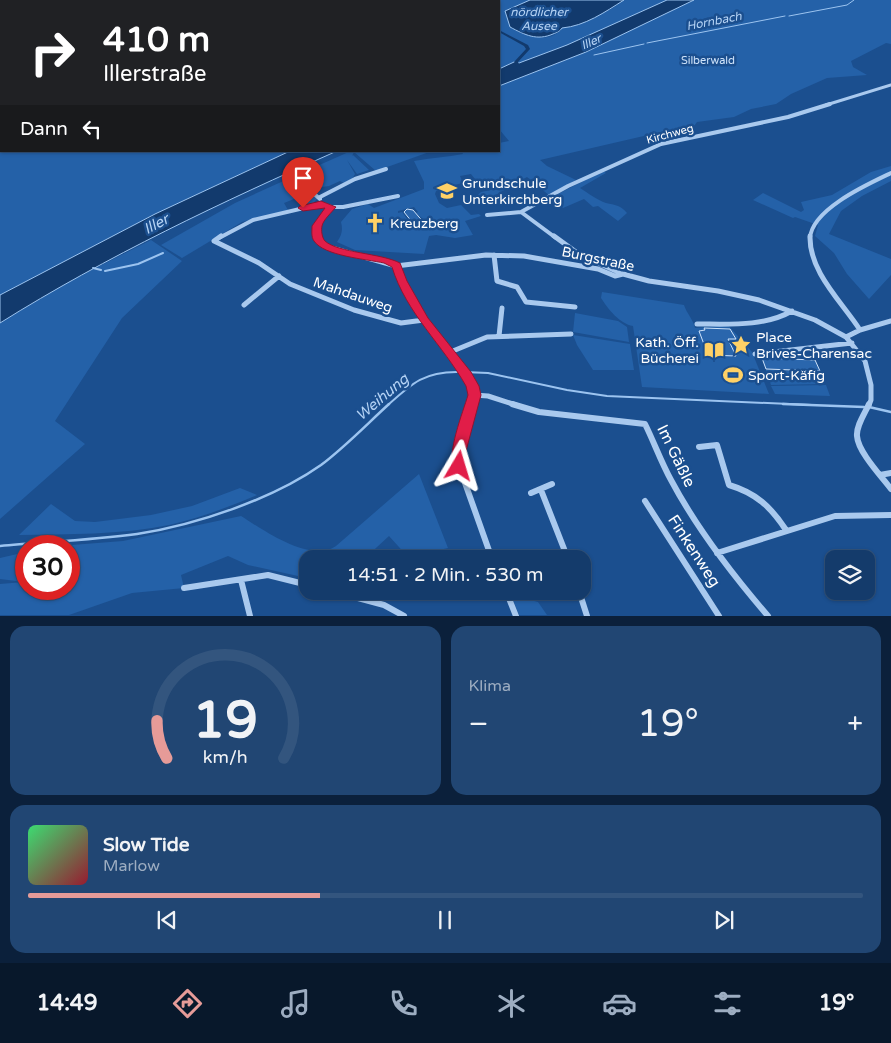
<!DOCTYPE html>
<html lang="de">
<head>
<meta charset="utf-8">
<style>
	:root { --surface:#143b6b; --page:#214673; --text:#f1f3f6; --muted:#9dadc1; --line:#33557e; --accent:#e69b98 }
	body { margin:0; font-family:"Varela Round",sans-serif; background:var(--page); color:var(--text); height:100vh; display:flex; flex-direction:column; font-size:19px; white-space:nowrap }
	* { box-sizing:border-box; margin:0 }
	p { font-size:16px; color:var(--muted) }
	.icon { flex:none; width:28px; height:28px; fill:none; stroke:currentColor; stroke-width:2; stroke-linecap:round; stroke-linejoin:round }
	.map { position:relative; height:616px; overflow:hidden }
	.side { display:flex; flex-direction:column; gap:10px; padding:10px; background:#0b203b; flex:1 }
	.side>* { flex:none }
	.top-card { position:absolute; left:0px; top:0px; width:500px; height:152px; box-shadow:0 1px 4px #0004,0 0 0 1px var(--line); background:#202124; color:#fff; overflow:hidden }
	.tools { position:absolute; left:825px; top:550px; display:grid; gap:10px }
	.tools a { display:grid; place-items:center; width:50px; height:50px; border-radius:10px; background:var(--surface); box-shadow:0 1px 4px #0004,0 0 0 1px var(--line); font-size:25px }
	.speed { position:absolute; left:15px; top:535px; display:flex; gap:10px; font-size:25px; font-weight:700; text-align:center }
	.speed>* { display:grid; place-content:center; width:65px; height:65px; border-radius:50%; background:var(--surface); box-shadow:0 1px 4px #0004,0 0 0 1px var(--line); line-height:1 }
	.speed .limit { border:8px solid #d22; background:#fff; color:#111 }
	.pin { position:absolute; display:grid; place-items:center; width:42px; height:42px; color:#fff; margin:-51px -21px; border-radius:50% 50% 50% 0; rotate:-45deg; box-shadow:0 0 5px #0007 }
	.pin .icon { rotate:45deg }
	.me { position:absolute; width:55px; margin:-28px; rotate:7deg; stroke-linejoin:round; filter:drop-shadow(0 0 4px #0008) }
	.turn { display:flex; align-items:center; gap:18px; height:105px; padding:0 20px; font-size:22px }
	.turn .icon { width:65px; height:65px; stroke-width:2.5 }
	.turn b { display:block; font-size:35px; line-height:42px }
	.then { display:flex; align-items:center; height:48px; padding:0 20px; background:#0003; gap:10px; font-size:19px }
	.big { font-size:38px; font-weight:600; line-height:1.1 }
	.side .card { flex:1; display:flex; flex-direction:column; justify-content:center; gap:8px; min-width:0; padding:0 18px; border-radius:15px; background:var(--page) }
	.side .dial { align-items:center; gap:0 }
	.dial svg { height:130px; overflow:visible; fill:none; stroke:var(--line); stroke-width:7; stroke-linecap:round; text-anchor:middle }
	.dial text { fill:var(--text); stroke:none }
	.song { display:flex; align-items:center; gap:15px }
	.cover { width:60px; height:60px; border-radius:8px; background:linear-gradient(135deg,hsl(140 70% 55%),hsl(350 70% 35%)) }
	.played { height:5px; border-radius:2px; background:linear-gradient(90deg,var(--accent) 35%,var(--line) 35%) }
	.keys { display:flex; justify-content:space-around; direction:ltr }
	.heat { display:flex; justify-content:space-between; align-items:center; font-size:28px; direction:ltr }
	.side .tiles { flex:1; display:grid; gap:10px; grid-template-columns:1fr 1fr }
	.card:last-child { grid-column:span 2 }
	.trip { position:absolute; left:299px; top:550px; width:292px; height:50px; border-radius:15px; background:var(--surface); box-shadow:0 1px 4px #0004,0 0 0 1px var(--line); font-weight:600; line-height:50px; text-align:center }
	.tab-bar { display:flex; height:80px; justify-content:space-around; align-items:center; background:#08182b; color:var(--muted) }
	.tab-bar .icon { width:35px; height:35px }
	.tab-bar .selected { color:var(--accent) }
	.tab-bar b { font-size:22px; color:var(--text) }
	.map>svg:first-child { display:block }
	.green { fill:#2461a8; fill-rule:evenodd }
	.water { fill:#123a6d; stroke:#9cc4f0 }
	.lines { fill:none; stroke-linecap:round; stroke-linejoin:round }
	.stream-far2 { stroke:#9cc4f0; stroke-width:1 }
	.stream-far1 { stroke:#9cc4f0; stroke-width:2 }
	.stream { stroke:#9cc4f0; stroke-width:2.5 }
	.canal { fill:#123a6d; fill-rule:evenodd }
	.building { fill:#2a66ad; stroke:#cfe3fa }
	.minor-far3 { stroke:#a9c9ee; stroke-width:3 }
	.minor-far2 { stroke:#a9c9ee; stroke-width:4 }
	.minor-far1 { stroke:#a9c9ee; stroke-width:5 }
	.minor { stroke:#a9c9ee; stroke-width:6 }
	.route { fill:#e11d48; stroke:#92132f }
	.labels { text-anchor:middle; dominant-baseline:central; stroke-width:5; stroke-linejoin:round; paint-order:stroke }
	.far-park-label { font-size:11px; fill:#cfe3fa; stroke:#1b4f8f }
	.far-street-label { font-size:11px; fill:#fff; stroke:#1b4f8f }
	.far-water-label { font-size:12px; font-style:italic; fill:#b5d3f5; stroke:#1b4f8f }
	.poi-label { font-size:14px; fill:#fff; stroke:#1b4f8f; text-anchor:start }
	.street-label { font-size:14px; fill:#fff; stroke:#1b4f8f }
	.water-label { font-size:15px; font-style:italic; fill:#b5d3f5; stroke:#1b4f8f }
	.near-street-label { font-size:16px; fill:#fff; stroke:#1b4f8f }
</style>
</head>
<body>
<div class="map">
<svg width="891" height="616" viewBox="0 0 891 616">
	<rect width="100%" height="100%" fill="#1b4f8f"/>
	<path class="green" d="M0,0H530L505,11L510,27C525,36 550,45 562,28L580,24L586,20L613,8L624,0H667L567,45L519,63L514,62L499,69V1H1V151H290L155,214L0,295Z
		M694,0H891V44L886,43L851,61L853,67L867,75L827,78L791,94L776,104L751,109L734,117L697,122L691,130L661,132L540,160L547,166L576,180L550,196L527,177L492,197L476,202L473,199L481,192L491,190L486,182L478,183L471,174L460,176L463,183L454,185L455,187L436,191L435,194L439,203L447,208L461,205L471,215L479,214L481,216L465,221L473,235L455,238L436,235L429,236L424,254L355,250L337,242C342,235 343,230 341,222L352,209L368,204L374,208L424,189V182L414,161C431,158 447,157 463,154L462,152L464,151H499V143L509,141L499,129V86L586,52ZM414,207L418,212L416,213L429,224L413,227L402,212L398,213V211Z
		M351,151H432L376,171L354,152L352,156L353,155L369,170L357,174L347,160L355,174L352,179L344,183L340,181L329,186L308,189L318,198L313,203L302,206L294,199L284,203L288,210L242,222L182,258L161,245L235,203L290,178L296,179L299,174Z
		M891,166V181L862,196L841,211L829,234L891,259V275L869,299L847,274L834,253L815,236L818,225L795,217L793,218L753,200L763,193L801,212L804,210L801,202L832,195L871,172Z
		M603,171L606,173L580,188C588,193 597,200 606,203C615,205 620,205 627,213L618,221L598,206L593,207L584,199L563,208L552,197Z
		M151,240L182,261L122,318L55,421L85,444L0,519V323L58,287Z
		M602,292L684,305C687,314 693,319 695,328L728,325L752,352L769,394L642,387L633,326C620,324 608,309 601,298Z
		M575,313L618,321L627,327L629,342L573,332Z
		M573,335L630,344L634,370H593L577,345Z
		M766,370L820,372L825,384L771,385Z
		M826,385L830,396L775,394L771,386Z
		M419,474L448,548L408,557L389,536L364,559H308L307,578L248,565L228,556L181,575L184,588L132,593L69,615H0V584L24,582L0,579V558L26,552V589H69V546H59L123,541L241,516C263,530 311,564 336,546Z
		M240,488L257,495C229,507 199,518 169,525C120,535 68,534 19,535L51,504L75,521L95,522L151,515L192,506Z
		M519,597L538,602L547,615H519L513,600Z"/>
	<path class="water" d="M530,0H624C605,12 585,26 562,28C560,31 558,32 553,34C537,41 525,35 510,27L505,11Z
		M667,0H694L586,52L499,86V69L514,62L519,63L567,45Z
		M290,151H337C222,202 107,256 0,323V295L155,214Z"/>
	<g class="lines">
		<path class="stream-far2" d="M789,16L847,5L854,0
			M647,43L785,16
			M594,55L644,44"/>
		<path class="stream-far1" d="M93,268L101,270
			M105,271L138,264L163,253
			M464,372L488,373L567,390L607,396L812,405
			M388,405C412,383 425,371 460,372"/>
		<path class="stream" d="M783,404L864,407
			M869,407L891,412
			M0,546C45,542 92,540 137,534C196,525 273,499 321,465C345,447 367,424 389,404"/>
		<path class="canal" d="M453,0H458L456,1H451Z
			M482,0H486V1H482Z
			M499,30L528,45L530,49L518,62L521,69L520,70H518L514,62L526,49L524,46L499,32Z
			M0,122H1V124H0Z"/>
	</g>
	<path class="building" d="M407,209L413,210L425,224L416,227L404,212Z
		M704,328L730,329L736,339H728L736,356L708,355L699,331L705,330Z
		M762,358L815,360L820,371L766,369Z"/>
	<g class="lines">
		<path class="minor-far3" d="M826,105L891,85"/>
		<path class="minor-far2" d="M312,192L320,199
			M320,197L355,179L386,169
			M331,207H343L398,196
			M521,212L556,238
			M487,215L521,212L568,186L661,144L788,117L830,104
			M219,238L253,220L321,204L331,207L317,226V238
			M810,238C812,209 868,184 891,173"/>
		<path class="minor-far1" d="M221,236L214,241L259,263L290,284L354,310L401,323L424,320
			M317,236L320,242L328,247L396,266L410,299L424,320
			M554,236L580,255L623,274
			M810,236C809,272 842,302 860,330L846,337
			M494,255L497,281L517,287L526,302L575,307
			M396,266L486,255L524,256L598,269L615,276L623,274L649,281L718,291L759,300L815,320L846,337L865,361L871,385V400L869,405
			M244,305L279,276
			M424,320L472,386L473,405
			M697,324C728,324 764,327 792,311
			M860,330L891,321
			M499,336L502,308
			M448,353L487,337L571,334
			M755,354L852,343
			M474,395L488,396L516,405"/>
		<path class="minor" d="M473,404L459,466L492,559
			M512,404L539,412L645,424C654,442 661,462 671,480C697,529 731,573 768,616
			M869,404C865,413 856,426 857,436C858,452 882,477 891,489
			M699,447L717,445L729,485C756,493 771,507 786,530
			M880,475L891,473
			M541,490L568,559
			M531,493L552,484
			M645,501L719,616
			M717,553L835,516L891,515
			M241,580L250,616
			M184,588L268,575L308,585
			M332,591L384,605L404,616
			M506,591L516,616
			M579,591L587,616"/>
	</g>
	<path class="route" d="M321,201L336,207C332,212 323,220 322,226C321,230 322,238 325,241C338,253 381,253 400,263L407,281L428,318L471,372L479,386L481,395L466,451V466L464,470L459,472L454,470C446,454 463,412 468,395L466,386C443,345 406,313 392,267L384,263C366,259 324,256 314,241C311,237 312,231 312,226L325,208L303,211L298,208L300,206Z"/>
	<defs>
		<symbol id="school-bare" viewBox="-9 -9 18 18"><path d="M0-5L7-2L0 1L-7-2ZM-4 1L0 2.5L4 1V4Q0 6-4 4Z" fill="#ffd166" stroke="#1b4f8f" stroke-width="2.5" paint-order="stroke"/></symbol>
		<symbol id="church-bare" viewBox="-9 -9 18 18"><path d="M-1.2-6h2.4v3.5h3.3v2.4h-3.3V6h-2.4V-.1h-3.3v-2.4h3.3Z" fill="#ffd166" stroke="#1b4f8f" stroke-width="2.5" paint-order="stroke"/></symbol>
		<symbol id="sight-bare" viewBox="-9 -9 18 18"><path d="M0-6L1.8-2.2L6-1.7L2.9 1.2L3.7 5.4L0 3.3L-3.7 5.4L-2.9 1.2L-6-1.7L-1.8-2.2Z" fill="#ffd166" stroke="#1b4f8f" stroke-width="2.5" paint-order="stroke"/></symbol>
		<symbol id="library-bare" viewBox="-9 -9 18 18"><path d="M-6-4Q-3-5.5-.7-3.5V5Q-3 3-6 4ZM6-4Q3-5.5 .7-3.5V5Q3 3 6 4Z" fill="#ffd166" stroke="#1b4f8f" stroke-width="2.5" paint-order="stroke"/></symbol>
		<symbol id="stadium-bare" viewBox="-9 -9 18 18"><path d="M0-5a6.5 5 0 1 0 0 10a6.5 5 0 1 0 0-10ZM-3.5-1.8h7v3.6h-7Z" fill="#ffd166" stroke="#1b4f8f" stroke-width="2.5" paint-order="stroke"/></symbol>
	</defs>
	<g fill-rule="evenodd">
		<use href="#school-bare" x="433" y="177" width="28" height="28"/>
		<use href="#church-bare" x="361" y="209" width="28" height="28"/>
		<use href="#sight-bare" x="727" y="331" width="28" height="28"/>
		<use href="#library-bare" x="700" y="336" width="28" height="28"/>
		<use href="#stadium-bare" x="719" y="361" width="28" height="28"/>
	</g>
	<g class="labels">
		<g class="far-park-label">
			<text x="708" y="60">Silberwald</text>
		</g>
		<g class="far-street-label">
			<text transform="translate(670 134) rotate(-15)">Kirchweg</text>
		</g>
		<g class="far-water-label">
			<text x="539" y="12">nördlicher<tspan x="539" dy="14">Ausee</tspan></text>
			<text transform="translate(714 21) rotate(-11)">Hornbach</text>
			<text transform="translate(591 42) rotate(-24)">Iller</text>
		</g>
		<g class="poi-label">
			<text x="462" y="183">Grundschule<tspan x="462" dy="16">Unterkirchberg</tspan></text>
			<text x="390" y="223">Kreuzberg</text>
			<text x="756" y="337">Place<tspan x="756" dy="16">Brives-Charensac</tspan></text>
			<text x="699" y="342" text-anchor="end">Kath. Öff.<tspan x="699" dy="16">Bücherei</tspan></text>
			<text x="748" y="375">Sport-Käfig</text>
		</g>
		<g class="street-label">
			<text transform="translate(598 259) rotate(12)">Burgstraße</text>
			<text transform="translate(353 295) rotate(19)">Mahdauweg</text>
		</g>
		<g class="water-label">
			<text transform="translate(156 224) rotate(-28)">Iller</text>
			<text transform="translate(382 397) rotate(-40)">Weihung</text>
		</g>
		<g class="near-street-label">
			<text transform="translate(676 456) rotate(64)">Im Gäßle</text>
			<text transform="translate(694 551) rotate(57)">Finkenweg</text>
		</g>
	</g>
</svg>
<div class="tools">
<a><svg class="icon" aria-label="layers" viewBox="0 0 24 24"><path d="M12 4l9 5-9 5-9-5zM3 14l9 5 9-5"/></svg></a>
</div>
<div class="speed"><div class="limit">30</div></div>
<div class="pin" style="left:303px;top:208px;background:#d93025"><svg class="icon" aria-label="arrive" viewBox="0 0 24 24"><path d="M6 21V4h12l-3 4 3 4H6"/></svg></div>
<svg class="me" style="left:459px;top:466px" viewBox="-20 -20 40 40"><path d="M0-17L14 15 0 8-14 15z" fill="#e11d48" stroke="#fff" stroke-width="4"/></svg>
<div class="trip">14:51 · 2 Min. · 530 m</div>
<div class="top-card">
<div class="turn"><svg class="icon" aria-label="right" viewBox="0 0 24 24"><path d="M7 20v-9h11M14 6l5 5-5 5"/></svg><div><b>410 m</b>Illerstraße</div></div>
<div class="then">Dann<svg class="icon" aria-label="left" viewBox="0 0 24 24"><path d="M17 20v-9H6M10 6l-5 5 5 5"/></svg></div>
</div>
</div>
<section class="side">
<div class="tiles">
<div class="card dial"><svg viewBox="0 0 100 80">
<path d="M14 69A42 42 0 1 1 86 69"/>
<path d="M14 69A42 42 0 0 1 8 46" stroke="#e69b98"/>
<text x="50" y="56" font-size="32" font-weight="700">19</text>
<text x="50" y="72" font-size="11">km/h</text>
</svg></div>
<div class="card"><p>Klima</p>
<div class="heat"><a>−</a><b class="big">19°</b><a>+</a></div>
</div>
<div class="card">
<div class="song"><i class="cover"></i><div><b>Slow Tide</b><p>Marlow</p></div></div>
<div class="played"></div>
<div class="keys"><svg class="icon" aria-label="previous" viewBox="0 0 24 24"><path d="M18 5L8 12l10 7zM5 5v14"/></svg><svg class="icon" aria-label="pause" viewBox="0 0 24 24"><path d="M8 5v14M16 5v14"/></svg><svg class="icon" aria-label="next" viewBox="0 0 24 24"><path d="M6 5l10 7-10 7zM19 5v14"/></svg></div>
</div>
</div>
</section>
<nav class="tab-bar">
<b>14:49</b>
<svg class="icon selected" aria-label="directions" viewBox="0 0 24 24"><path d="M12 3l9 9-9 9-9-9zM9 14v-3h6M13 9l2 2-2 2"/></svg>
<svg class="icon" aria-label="music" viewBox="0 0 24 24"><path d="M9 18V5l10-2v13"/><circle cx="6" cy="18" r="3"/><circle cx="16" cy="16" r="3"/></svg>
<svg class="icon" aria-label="phone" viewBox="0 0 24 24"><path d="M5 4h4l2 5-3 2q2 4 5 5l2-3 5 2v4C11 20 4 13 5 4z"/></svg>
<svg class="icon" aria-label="climate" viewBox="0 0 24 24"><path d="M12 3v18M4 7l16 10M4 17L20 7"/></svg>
<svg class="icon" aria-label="car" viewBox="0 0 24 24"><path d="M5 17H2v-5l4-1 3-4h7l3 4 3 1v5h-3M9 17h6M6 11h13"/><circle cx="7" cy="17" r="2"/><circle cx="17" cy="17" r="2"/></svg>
<svg class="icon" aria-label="filters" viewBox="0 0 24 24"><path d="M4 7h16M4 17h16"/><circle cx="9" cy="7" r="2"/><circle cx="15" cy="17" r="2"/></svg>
<b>19°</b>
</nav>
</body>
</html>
